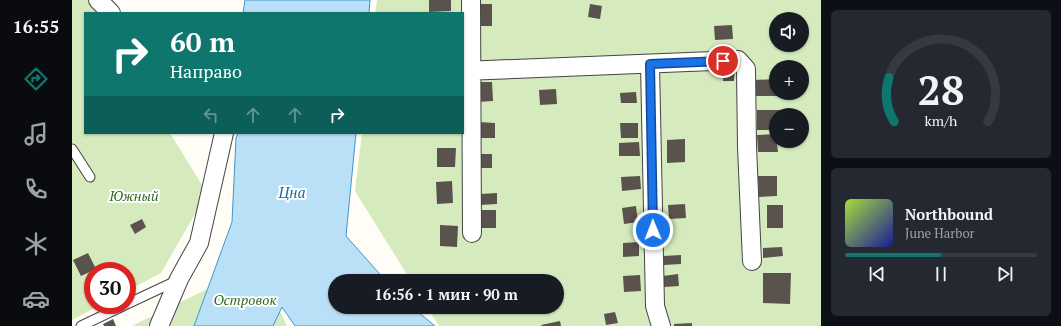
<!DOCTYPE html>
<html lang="ru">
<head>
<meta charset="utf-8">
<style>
	:root { --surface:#171b24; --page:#242831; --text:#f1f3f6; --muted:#9ea1a6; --line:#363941; --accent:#0f766e }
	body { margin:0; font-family:"PT Serif",serif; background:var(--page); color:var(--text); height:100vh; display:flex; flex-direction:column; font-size:15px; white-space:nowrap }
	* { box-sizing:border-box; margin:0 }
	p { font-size:13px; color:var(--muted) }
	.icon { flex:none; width:22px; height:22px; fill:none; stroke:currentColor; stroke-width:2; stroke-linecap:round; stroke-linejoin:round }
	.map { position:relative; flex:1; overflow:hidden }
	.side { display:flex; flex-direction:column; gap:10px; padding:10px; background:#0d0f14; width:240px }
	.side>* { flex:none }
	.top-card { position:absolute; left:12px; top:12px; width:380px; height:122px; border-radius:0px; box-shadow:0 1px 3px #0004; background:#0f766e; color:#fff; overflow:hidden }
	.tools { position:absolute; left:697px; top:12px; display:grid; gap:8px }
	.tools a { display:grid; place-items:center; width:40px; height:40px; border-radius:50%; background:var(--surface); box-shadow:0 1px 3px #0004; font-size:20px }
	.speed { position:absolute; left:12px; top:262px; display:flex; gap:8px; font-size:20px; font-weight:700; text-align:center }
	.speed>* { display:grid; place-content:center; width:52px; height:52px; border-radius:50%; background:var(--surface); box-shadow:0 1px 3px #0004; line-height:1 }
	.speed .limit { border:6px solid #d22; background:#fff; color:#111 }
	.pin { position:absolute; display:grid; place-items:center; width:34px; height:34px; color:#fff; margin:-17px; border:2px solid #fff; border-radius:50%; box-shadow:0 1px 4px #0007 }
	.me { position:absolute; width:44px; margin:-22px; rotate:359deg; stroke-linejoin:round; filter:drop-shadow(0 0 3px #0008) }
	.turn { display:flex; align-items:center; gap:14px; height:84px; padding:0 20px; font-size:18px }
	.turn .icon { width:52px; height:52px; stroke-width:2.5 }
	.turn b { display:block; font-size:28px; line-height:34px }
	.lanes { display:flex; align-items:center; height:38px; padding:0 20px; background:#0003; justify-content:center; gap:20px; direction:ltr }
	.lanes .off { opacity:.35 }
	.side .tile { flex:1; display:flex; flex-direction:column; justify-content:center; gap:6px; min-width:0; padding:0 14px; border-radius:6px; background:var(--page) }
	.side .dial { align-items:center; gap:0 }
	.dial svg { height:104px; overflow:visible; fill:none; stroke:var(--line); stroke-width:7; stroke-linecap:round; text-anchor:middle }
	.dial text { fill:var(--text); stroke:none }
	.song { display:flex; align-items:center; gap:12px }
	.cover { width:48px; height:48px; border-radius:6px; background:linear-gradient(135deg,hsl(80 70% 55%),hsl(240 70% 35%)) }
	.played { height:4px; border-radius:2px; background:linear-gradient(90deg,var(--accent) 50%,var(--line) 50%) }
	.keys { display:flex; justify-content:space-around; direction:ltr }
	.trip { position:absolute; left:256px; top:274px; width:236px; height:40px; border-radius:20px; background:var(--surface); box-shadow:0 1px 3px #0004; font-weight:700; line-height:40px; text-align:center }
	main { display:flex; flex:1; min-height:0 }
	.dock { display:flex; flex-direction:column; width:72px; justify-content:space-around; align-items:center; background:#090b0e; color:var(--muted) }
	.dock .icon { width:28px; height:28px }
	.dock .current { color:var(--accent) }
	.dock b { font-size:18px; color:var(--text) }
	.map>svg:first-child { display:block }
	.green { fill:#d5ebbd; fill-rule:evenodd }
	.water { fill:#b9e0f7; stroke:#3f96cf }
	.building { fill:#5a524d }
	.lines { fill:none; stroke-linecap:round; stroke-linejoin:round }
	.lane-casing { stroke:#444; stroke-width:11 }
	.street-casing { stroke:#444; stroke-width:20 }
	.lane { stroke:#fff; stroke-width:9 }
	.street { stroke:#fff; stroke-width:18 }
	.route-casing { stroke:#114b97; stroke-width:10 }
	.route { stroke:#1a73e8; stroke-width:7 }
	.labels { text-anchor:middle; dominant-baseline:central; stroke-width:4; stroke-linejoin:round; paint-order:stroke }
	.park-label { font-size:14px; font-style:italic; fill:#2f6b1f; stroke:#fff }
	.water-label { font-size:15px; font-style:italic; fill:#1768a6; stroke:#fff }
</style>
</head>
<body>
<main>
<nav class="dock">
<b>16:55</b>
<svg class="icon current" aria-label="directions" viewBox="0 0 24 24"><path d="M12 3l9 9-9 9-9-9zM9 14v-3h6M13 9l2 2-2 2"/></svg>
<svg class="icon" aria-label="music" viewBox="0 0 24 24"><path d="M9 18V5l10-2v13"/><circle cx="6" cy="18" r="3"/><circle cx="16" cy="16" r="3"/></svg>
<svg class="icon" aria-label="phone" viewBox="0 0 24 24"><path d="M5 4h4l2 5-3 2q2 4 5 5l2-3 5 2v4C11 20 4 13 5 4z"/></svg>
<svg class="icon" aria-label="climate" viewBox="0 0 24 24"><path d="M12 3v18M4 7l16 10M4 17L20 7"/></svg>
<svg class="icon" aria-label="car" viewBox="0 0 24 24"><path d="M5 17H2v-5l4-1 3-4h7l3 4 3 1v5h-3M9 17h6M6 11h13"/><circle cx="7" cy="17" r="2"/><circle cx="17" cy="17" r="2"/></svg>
</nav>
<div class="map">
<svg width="749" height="326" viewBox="0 0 749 326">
	<rect width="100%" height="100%" fill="#fffdf5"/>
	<path class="green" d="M0,0H17L25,13H13V133H98L135,193L89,273L55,291V271H21V305H28L0,320Z
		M305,0H749V326H367L355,307H485V281H339L283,191L290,133H391V13H303ZM704,19H730V45H704ZM704,67H730V93H704ZM704,115H730V141H704Z
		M186,264L215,326H60Z"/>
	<path class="water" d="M173,0H298L297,13H171Z
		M166,133H284L274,236L314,281H263V307H340L363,326H223L210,307L201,326H122L160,222L164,138Z"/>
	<path class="building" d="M357,0H379V11L357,12Z
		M403,4H420V26H403Z
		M518,4L530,6L528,19L516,17Z
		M660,25L661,39L643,40L642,26Z
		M652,67L663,68L662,81H651Z
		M704,79V93H708V96H683L682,80Z
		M403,82H420L421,101L404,102Z
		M484,89L485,104L468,105L467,90Z
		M564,92L565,103H549L548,93Z
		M685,110H708V115H704V130H685Z
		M406,122L423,123V138H406Z
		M548,123H566V138H549Z
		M704,134L706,152H686L685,135Z
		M613,139V162L595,163V140Z
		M567,142L568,156H547V143Z
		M365,148H384L383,167H365Z
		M407,154H420V168H407Z
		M568,176L569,189L550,191L549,177Z
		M686,176H705V196L687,197Z
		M380,181L381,203L365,204L364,182Z
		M425,193V204L408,205V194Z
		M613,204L614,218L597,219L596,205Z
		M695,205H711V228H695Z
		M564,206L566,222L552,224L550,208Z
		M407,210H424V228H407Z
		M70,219L74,227L63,234L58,225Z
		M368,225L386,226L385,247L368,246Z
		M567,242V256L551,257V243Z
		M710,247L711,256L691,258V248Z
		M16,253L24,269L9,276L1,260Z
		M609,255V264L592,265L591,256Z
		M691,273H719L718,304L691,303Z
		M606,274L607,286L592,287L591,276Z
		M568,275L569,291L552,292L551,276Z
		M543,312L546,323L534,325L532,314Z
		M41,319L44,326H32L31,324Z
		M488,321L489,326H470L469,325Z
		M620,323V326H602V324Z"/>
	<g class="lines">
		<defs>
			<path id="lane" d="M0,149L18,177
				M55,304L104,281
				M9,326L53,305"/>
			<path id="street" d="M26,0L39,13
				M399,0L400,233
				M578,64L583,306L589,326
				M391,71L666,60L674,69L675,147L680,261
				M87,326L107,279L127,243L152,133"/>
		</defs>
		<use href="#lane" class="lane-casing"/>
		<use href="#street" class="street-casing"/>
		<use href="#lane" class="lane"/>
		<use href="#street" class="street"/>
	</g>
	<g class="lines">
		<defs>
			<path id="route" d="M581,230L578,64L651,61"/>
		</defs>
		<use href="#route" class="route-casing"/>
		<use href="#route" class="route"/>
	</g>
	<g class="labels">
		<g class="park-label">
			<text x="62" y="195">Южный</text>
			<text x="173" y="299">Островок</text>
		</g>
		<g class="water-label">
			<text x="220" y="192">Цна</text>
		</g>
	</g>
</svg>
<div class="tools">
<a><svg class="icon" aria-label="sound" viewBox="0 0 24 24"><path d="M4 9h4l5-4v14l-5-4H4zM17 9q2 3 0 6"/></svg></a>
<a>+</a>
<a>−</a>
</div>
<div class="speed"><div class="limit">30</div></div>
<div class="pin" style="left:651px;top:61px;background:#d93025"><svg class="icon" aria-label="arrive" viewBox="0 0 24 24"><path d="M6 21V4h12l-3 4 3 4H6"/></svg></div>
<svg class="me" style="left:581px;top:230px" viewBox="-20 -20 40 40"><circle r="17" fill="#1a73e8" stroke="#fff" stroke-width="3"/><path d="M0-11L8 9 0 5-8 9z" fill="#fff"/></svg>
<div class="trip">16:56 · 1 мин · 90 m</div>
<div class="top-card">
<div class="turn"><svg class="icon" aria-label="right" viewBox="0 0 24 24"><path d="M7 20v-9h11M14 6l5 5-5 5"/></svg><div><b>60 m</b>Направо</div></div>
<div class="lanes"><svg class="icon off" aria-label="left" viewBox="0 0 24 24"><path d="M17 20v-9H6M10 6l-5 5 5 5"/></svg><svg class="icon off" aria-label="ahead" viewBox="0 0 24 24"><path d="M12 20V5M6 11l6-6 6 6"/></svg><svg class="icon off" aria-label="ahead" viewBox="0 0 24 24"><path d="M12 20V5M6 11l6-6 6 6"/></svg><svg class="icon" aria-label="right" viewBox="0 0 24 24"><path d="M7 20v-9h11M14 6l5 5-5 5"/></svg></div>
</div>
</div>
<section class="side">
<div class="tile dial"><svg viewBox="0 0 100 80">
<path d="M14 69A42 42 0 1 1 86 69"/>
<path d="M14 69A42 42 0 0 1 10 35" stroke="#0f766e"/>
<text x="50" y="56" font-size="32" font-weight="700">28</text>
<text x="50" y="72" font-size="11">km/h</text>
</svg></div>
<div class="tile">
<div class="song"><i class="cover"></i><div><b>Northbound</b><p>June Harbor</p></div></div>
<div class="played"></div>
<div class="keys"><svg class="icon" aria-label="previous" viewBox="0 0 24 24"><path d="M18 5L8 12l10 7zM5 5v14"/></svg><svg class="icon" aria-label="pause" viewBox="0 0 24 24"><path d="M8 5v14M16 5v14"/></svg><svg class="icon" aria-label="next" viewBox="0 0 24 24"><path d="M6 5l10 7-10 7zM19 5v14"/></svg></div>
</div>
</section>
</main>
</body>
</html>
